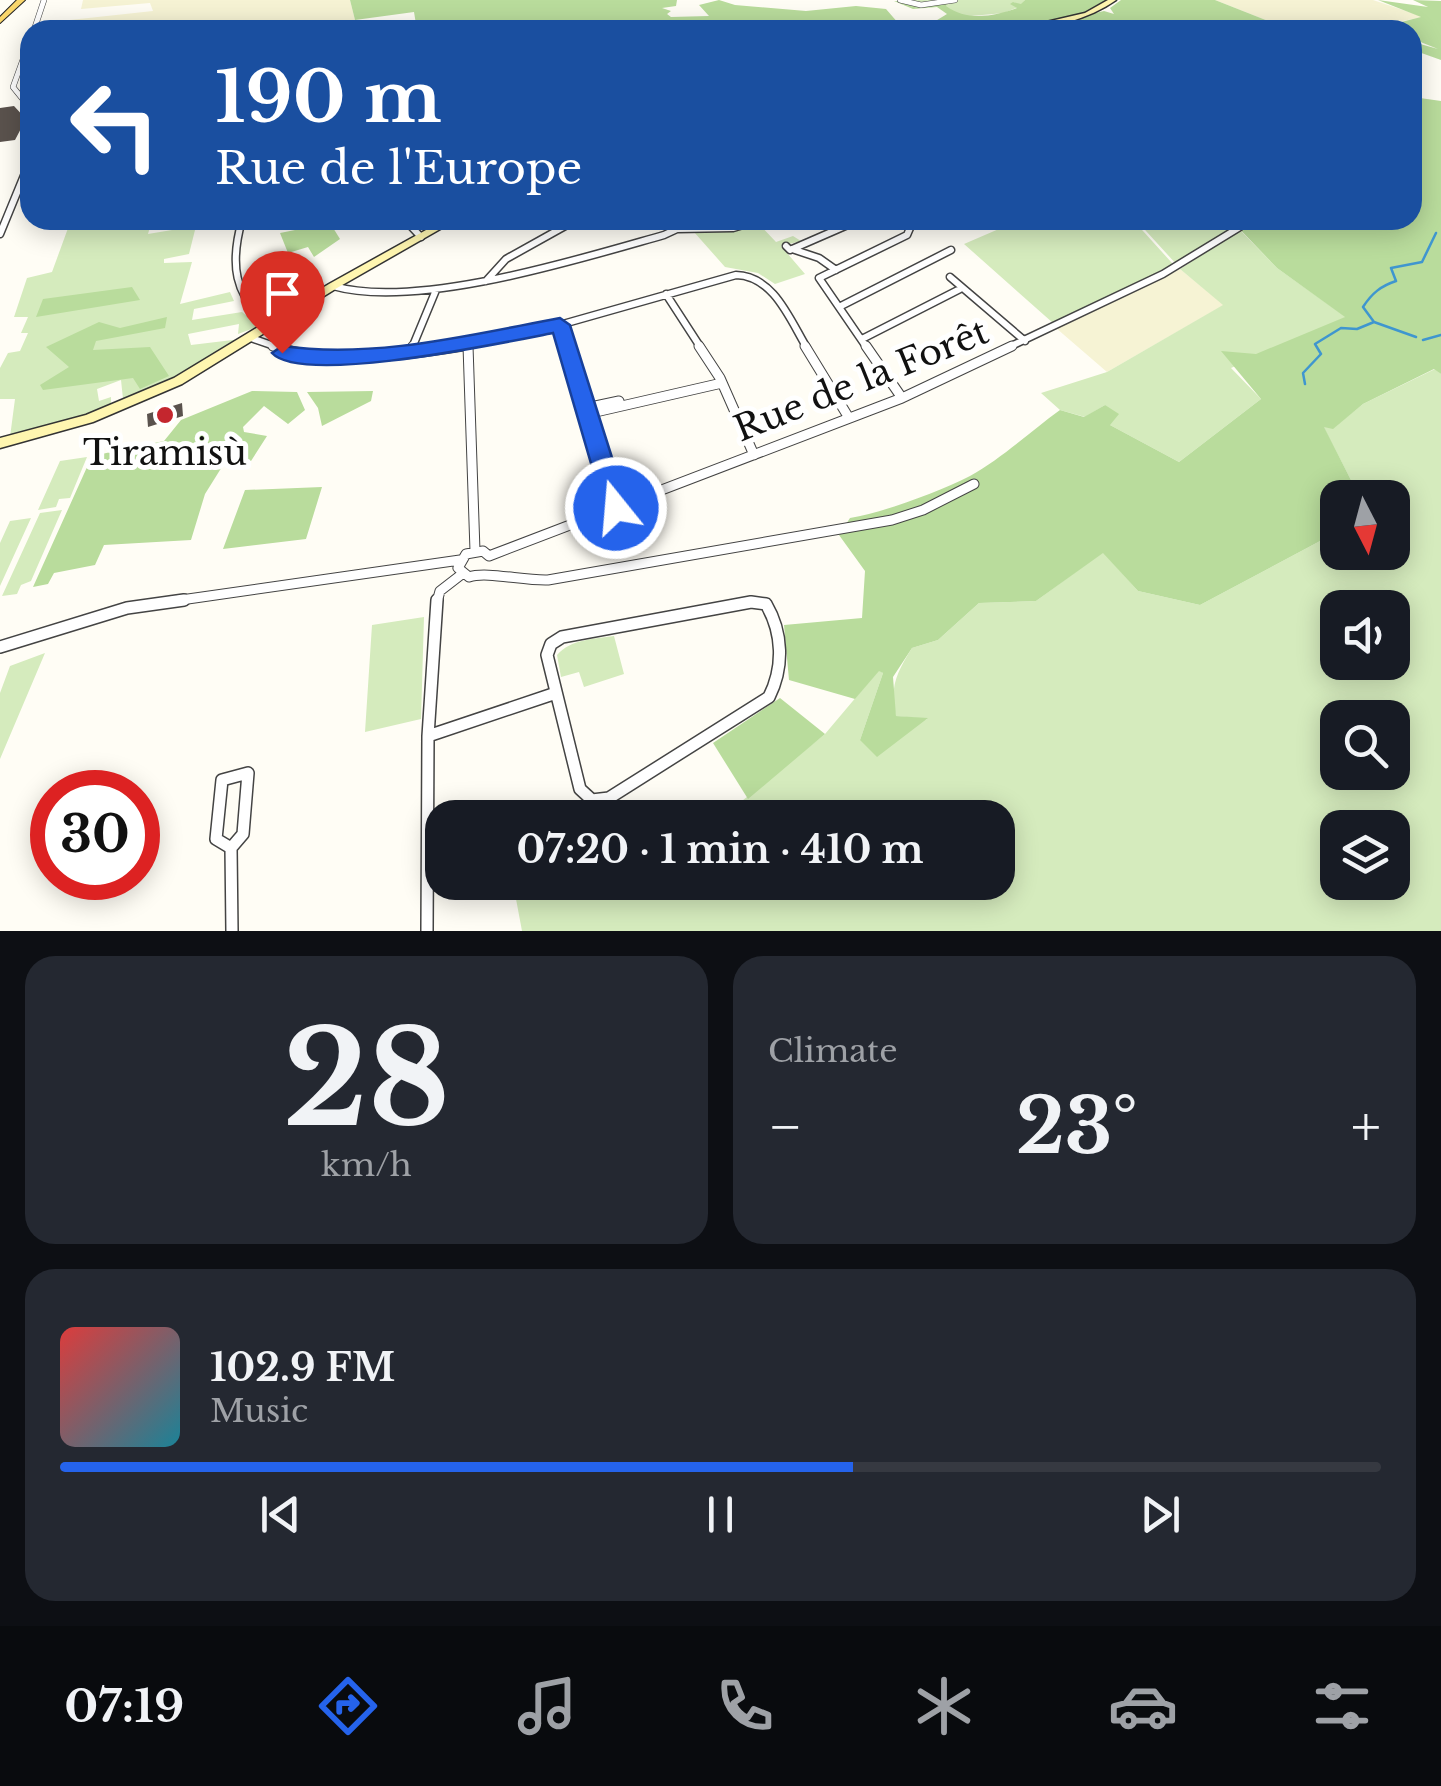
<!DOCTYPE html>
<html lang="en">
<head>
<meta charset="utf-8">
<style>
	:root { --surface:#171b24; --page:#242831; --text:#f1f3f6; --muted:#9ea1a6; --line:#363941; --accent:#2563eb }
	body { margin:0; font-family:"Libre Baskerville",serif; background:var(--page); color:var(--text); height:100vh; display:flex; flex-direction:column; font-size:38px; white-space:nowrap }
	* { box-sizing:border-box; margin:0 }
	p { font-size:32px; color:var(--muted) }
	.icon { flex:none; width:55px; height:55px; fill:none; stroke:currentColor; stroke-width:2; stroke-linecap:round; stroke-linejoin:round }
	.map { position:relative; height:931px; overflow:hidden }
	.panel { display:flex; flex-direction:column; gap:25px; padding:25px; background:#0d0f14; flex:1 }
	.panel>* { flex:none }
	.top-card { position:absolute; left:20px; top:20px; width:1402px; height:210px; border-radius:30px; box-shadow:0 5px 25px #0003; background:#1a4fa0; color:#fff; overflow:hidden }
	.needle { width:65px; rotate:174deg }
	.controls { position:absolute; left:1320px; top:480px; display:grid; gap:20px }
	.controls a { display:grid; place-items:center; width:90px; height:90px; border-radius:20px; background:var(--surface); box-shadow:0 5px 25px #0003; font-size:50px }
	.speed { position:absolute; left:30px; top:770px; display:flex; gap:20px; font-size:50px; font-weight:700; text-align:center }
	.speed>* { display:grid; place-content:center; width:130px; height:130px; border-radius:50%; background:var(--surface); box-shadow:0 5px 25px #0003; line-height:1 }
	.speed .limit { border:15px solid #d22; background:#fff; color:#111 }
	.pin { position:absolute; display:grid; place-items:center; width:85px; height:85px; color:#fff; margin:-102px -42px; border-radius:50% 50% 50% 0; rotate:-45deg; box-shadow:0 0 10px #0007 }
	.pin .icon { rotate:45deg }
	.me { position:absolute; width:110px; margin:-55px; rotate:343deg; stroke-linejoin:round; filter:drop-shadow(0 0 8px #0008) }
	.turn { display:flex; align-items:center; gap:35px; height:210px; padding:0 30px; font-size:45px }
	.turn .icon { width:130px; height:130px; stroke-width:2.5 }
	.turn b { display:block; font-size:70px; line-height:85px }
	.big { font-size:75px; font-weight:700; line-height:1.1 }
	.panel .tile { flex:1; display:flex; flex-direction:column; justify-content:center; gap:15px; min-width:0; padding:0 35px; border-radius:30px; background:var(--page) }
	.panel .dial { align-items:center; gap:0 }
	.dial b { font-size:130px; line-height:1 }
	.song { display:flex; align-items:center; gap:30px }
	.cover { width:120px; height:120px; border-radius:15px; background:linear-gradient(135deg,hsl(0 70% 55%),hsl(190 70% 35%)) }
	.played { height:10px; border-radius:5px; background:linear-gradient(90deg,var(--accent) 60%,var(--line) 60%) }
	.keys { display:flex; justify-content:space-around; direction:ltr }
	.heat { display:flex; justify-content:space-between; align-items:center; font-size:55px; direction:ltr }
	.panel .tiles { flex:1; display:grid; gap:25px; grid-template-columns:1fr 1fr }
	.tile:last-child { grid-column:span 2 }
	.trip { position:absolute; left:425px; top:800px; width:590px; height:100px; border-radius:30px; background:var(--surface); box-shadow:0 5px 25px #0003; font-weight:700; line-height:100px; text-align:center }
	.tabs { display:flex; height:160px; justify-content:space-around; align-items:center; background:#090b0e; color:var(--muted) }
	.tabs .icon { width:70px; height:70px }
	.tabs .current { color:var(--accent) }
	.tabs b { font-size:45px; color:var(--text) }
	.map>svg:first-child { display:block }
	.farmland { fill:#f6f3d4 }
	.green { fill:#d5ebbd; fill-rule:evenodd }
	.forest { fill:#b9dc9c }
	.lines { fill:none; stroke-linecap:round; stroke-linejoin:round }
	.stream { stroke:#3f96cf; stroke-width:2.5 }
	.building { fill:#5a524d }
	.street-far3-casing { stroke:#444; stroke-width:6 }
	.street-far2-casing { stroke:#444; stroke-width:9 }
	.street-far1-casing { stroke:#444; stroke-width:11 }
	.street-casing { stroke:#444; stroke-width:14 }
	.secondary-casing { stroke:#333; stroke-width:3 }
	.primary-casing { stroke:#222; stroke-width:2 }
	.street-far3 { stroke:#fff; stroke-width:5 }
	.street-far2 { stroke:#fff; stroke-width:6 }
	.street-far1 { stroke:#fff; stroke-width:9 }
	.street { stroke:#fff; stroke-width:11 }
	.secondary { fill:#fff6b0; fill-rule:evenodd }
	.primary { fill:#f9d66b; fill-rule:evenodd }
	.route { fill:#2563eb; stroke:#184099; stroke-width:2.5 }
	.poi-dot { fill:#c4262e; stroke:#fff; stroke-width:4 }
	.labels { text-anchor:middle; dominant-baseline:central; stroke-width:10; stroke-linejoin:round; paint-order:stroke }
	.street-label { font-size:35px; fill:#111; stroke:#fff }
	.poi-label { font-size:35px; fill:#111; stroke:#fff }
</style>
</head>
<body>
<div class="map">
<svg width="1441" height="931" viewBox="0 0 1441 931">
	<rect width="100%" height="100%" fill="#fffdf5"/>
	<path class="farmland" d="M83,0H350L355,20L295,30H125L126,24L84,29H75L74,25L40,28L42,23L153,11L150,3L81,9Z
		M1215,0H1373L1424,17L1369,27L1370,30H1291Z
		M1180,269L1224,305L1107,372L1056,328Z"/>
	<path class="green" d="M897,0H1025L1021,5L1013,2L1018,7L1004,13L960,17L944,6Z
		M71,220H152L148,234L196,226L189,254L164,259V263L192,262L180,304L230,292L234,301L194,309L192,320L242,312L259,326L238,334L239,324L188,334L191,345L241,339L171,380L127,400L123,399L121,380L97,389L99,401L111,397V407L10,437L15,399H0V368L8,353L20,351L28,333H21L28,317H14L27,278L52,272Z
		M1020,220H1133L1172,263L1171,268L1053,323L964,244Z
		M1136,220H1231L1237,226L1177,265Z
		M758,223L776,242L793,236L801,241L781,246L805,274L775,284L758,273L725,267L694,232Z
		M1240,230L1277,268L1346,317L1231,368L1261,399L1179,462L1110,425L1105,405L1085,417L1060,410L1041,393L1107,372L1223,305L1180,269Z
		M1435,369L1441,374V931H522L513,883H600L602,888L612,882H998V818L722,817L825,734L879,670L883,673L860,740L927,719L896,716C889,687 897,672 912,648L938,640L979,603L1036,601L1103,552L1138,591L1200,605L1337,532L1338,552H1392V498L1367,497L1353,484L1323,426L1333,428L1363,404ZM1338,608H1392V662H1338ZM1338,718H1392V772H1338ZM1338,828H1392V882H1338Z
		M87,457L70,498L59,499L56,507L38,510L60,461Z
		M62,510L31,581L21,585L17,594L2,596L40,513Z
		M31,518L0,586V543L10,521Z
		M424,617L421,719L365,732L372,625Z
		M614,636L624,674L584,687L579,672L561,677L557,655C571,639 594,639 614,636Z
		M45,653L0,759V693L10,666Z"/>
	<path class="forest" d="M350,0H677L676,6L662,8L671,11L667,14L671,17L709,16L699,5L719,0L735,5L806,11L856,6L886,9L899,24L929,25L947,14L937,7L913,9L894,1L947,3L946,6C966,21 993,17 1017,8L1010,4L1013,2L1021,4L1025,0H1109L1094,11L1007,30H417L414,12L355,20Z
		M1121,0H1215L1291,30H1022L1104,11L1114,14L1110,8Z
		M1378,0L1428,7L1413,0L1441,1V60L1413,50V42L1438,49L1413,39L1412,30H1370L1421,17Z
		M1413,97L1441,101V374L1434,369L1363,404L1333,429L1324,427L1353,484L1367,497L1338,498L1337,532L1200,605L1138,591L1103,553L1036,601L979,603L938,640L912,648L893,677L896,716L928,718L877,757L860,740L883,673L879,671L855,699L789,680L784,625L862,618L865,571L839,535L850,518C885,512 938,492 970,476C1001,459 1031,431 1060,410L1084,417L1105,405L1119,414L1110,425L1179,462L1261,399L1221,351L1256,354L1345,317L1277,268L1231,220H1412Z
		M330,223L340,239L314,257L308,247L288,253L280,233Z
		M132,287L140,300L36,317L43,299Z
		M167,317L165,328L96,341L93,350L150,347L169,376L140,389L133,378L43,390L40,385L69,367L46,347L99,322L120,328Z
		M252,391L297,392L305,410L288,424L264,406L243,427L244,432L267,436L251,461L225,462L205,494L191,540L104,545L95,565L54,573L48,584L33,587L92,456L164,441L181,420Z
		M373,391L371,401L322,426L318,408L307,392Z
		M322,487L306,539L223,549L245,490Z
		M780,698L825,734L748,799L713,743Z"/>
	<g class="lines">
		<path class="stream" d="M1374,322L1416,337
			M1423,340L1441,335
			M1305,384L1303,373L1321,354L1315,344L1341,328L1357,329L1374,322L1363,307C1372,293 1381,286 1396,281L1391,268L1422,262L1436,233"/>
	</g>
	<path class="building" d="M14,106L26,119L15,140L0,142V108Z
		M182,403L183,416L148,427L147,414Z"/>
	<g class="lines">
		<defs>
			<path id="street-far3" d="M900,0L921,5L955,0
				M359,26L360,30
				M34,30L44,0
				M30,40L13,87L30,108"/>
			<path id="street-far2" d="M242,220C230,263 233,296 270,325
				M405,220L421,237
				M677,229L733,228L760,220
				M0,234L30,161
				M786,246L790,250L859,220
				M792,249L819,258L836,270
				M950,277L1025,341
				M486,281L506,259L576,220
				M333,286C417,310 579,259 664,235L677,229L679,220
				M666,294L701,348
				M839,307L951,250
				M560,325L567,348
				M251,338L280,348
				M862,339L960,289
				M468,344V348
				M412,348L436,290
				M448,348L556,326L736,275C774,276 790,320 807,348
				M867,348L819,278L907,235L910,228
				M1007,348L1163,274L1240,227"/>
			<path id="street-far1" d="M273,346C334,366 401,356 463,346
				M468,346L475,551
				M566,346L616,508
				M699,346L720,378L754,455
				M805,346L849,418
				M866,346L902,398
				M410,353L413,346
				M586,408L619,401
				M587,414L722,383
				M489,556L902,398L1012,346
				M489,556L483,551L466,554L458,568L469,577C486,571 524,581 548,580L892,520L923,510L974,484
				M167,602L460,560
				M437,602L440,591L462,574"/>
			<path id="street" d="M751,602L766,604C783,633 784,667 769,697L609,798L592,800L580,789L547,655L551,644L562,637Z
				M0,647L127,608L184,600
				M428,736L556,693
				M248,773L243,834L231,848L216,839L222,780Z
				M231,848L232,931
				M427,931L428,736L437,600"/>
			<path id="secondary" d="M1108,0H1116C1088,20 1046,30 1012,30L1085,13Z
				M444,220H456L337,288L182,384L93,422L0,448V438L86,415L174,378L329,284Z"/>
			<path id="primary" d="M17,0H25L0,23V17Z"/>
		</defs>
		<use href="#street-far3" class="street-far3-casing"/>
		<use href="#street-far2" class="street-far2-casing"/>
		<use href="#street-far1" class="street-far1-casing"/>
		<use href="#street" class="street-casing"/>
		<use href="#secondary" class="secondary-casing"/>
		<use href="#primary" class="primary-casing"/>
		<use href="#street-far3" class="street-far3"/>
		<use href="#street-far2" class="street-far2"/>
		<use href="#street-far1" class="street-far1"/>
		<use href="#street" class="street"/>
		<use href="#secondary" class="secondary"/>
		<use href="#primary" class="primary"/>
	</g>
	<path class="route" d="M560,318L570,325L628,508L625,515H608L604,508L553,333C506,342 302,386 272,353L282,346C375,359 469,335 560,318Z"/>
	<circle class="poi-dot" cx="165" cy="415" r="10"/>
	<g class="labels">
		<g class="street-label">
			<text transform="translate(861 380) rotate(-22)">Rue de la Forêt</text>
		</g>
		<g class="poi-label">
			<text x="165" y="452">Tiramisù</text>
		</g>
	</g>
</svg>
<div class="controls">
<a><svg class="needle" viewBox="-14 -14 28 28"><path d="M0-13l5 13h-10z" fill="#e53935"/><path d="M0 13l5-13h-10z" fill="#9ea1a6"/></svg></a>
<a><svg class="icon" aria-label="sound" viewBox="0 0 24 24"><path d="M4 9h4l5-4v14l-5-4H4zM17 9q2 3 0 6"/></svg></a>
<a><svg class="icon" aria-label="search" viewBox="0 0 24 24"><circle cx="10" cy="10" r="6"/><path d="M15 15l6 6"/></svg></a>
<a><svg class="icon" aria-label="layers" viewBox="0 0 24 24"><path d="M12 4l9 5-9 5-9-5zM3 14l9 5 9-5"/></svg></a>
</div>
<div class="speed"><div class="limit">30</div></div>
<div class="pin" style="left:282px;top:353px;background:#d93025"><svg class="icon" aria-label="arrive" viewBox="0 0 24 24"><path d="M6 21V4h12l-3 4 3 4H6"/></svg></div>
<svg class="me" style="left:616px;top:508px" viewBox="-20 -20 40 40"><circle r="17" fill="#2563eb" stroke="#fff" stroke-width="3"/><path d="M0-11L8 9 0 5-8 9z" fill="#fff"/></svg>
<div class="trip">07:20 · 1 min · 410 m</div>
<div class="top-card">
<div class="turn"><svg class="icon" aria-label="left" viewBox="0 0 24 24"><path d="M17 20v-9H6M10 6l-5 5 5 5"/></svg><div><b>190 m</b>Rue de l'Europe</div></div>
</div>
</div>
<section class="panel">
<div class="tiles">
<div class="tile dial"><b>28</b><p>km/h</p></div>
<div class="tile"><p>Climate</p>
<div class="heat"><a>−</a><b class="big">23°</b><a>+</a></div>
</div>
<div class="tile">
<div class="song"><i class="cover"></i><div><b>102.9 FM</b><p>Music</p></div></div>
<div class="played"></div>
<div class="keys"><svg class="icon" aria-label="previous" viewBox="0 0 24 24"><path d="M18 5L8 12l10 7zM5 5v14"/></svg><svg class="icon" aria-label="pause" viewBox="0 0 24 24"><path d="M8 5v14M16 5v14"/></svg><svg class="icon" aria-label="next" viewBox="0 0 24 24"><path d="M6 5l10 7-10 7zM19 5v14"/></svg></div>
</div>
</div>
</section>
<nav class="tabs">
<b>07:19</b>
<svg class="icon current" aria-label="directions" viewBox="0 0 24 24"><path d="M12 3l9 9-9 9-9-9zM9 14v-3h6M13 9l2 2-2 2"/></svg>
<svg class="icon" aria-label="music" viewBox="0 0 24 24"><path d="M9 18V5l10-2v13"/><circle cx="6" cy="18" r="3"/><circle cx="16" cy="16" r="3"/></svg>
<svg class="icon" aria-label="phone" viewBox="0 0 24 24"><path d="M5 4h4l2 5-3 2q2 4 5 5l2-3 5 2v4C11 20 4 13 5 4z"/></svg>
<svg class="icon" aria-label="climate" viewBox="0 0 24 24"><path d="M12 3v18M4 7l16 10M4 17L20 7"/></svg>
<svg class="icon" aria-label="car" viewBox="0 0 24 24"><path d="M5 17H2v-5l4-1 3-4h7l3 4 3 1v5h-3M9 17h6M6 11h13"/><circle cx="7" cy="17" r="2"/><circle cx="17" cy="17" r="2"/></svg>
<svg class="icon" aria-label="filters" viewBox="0 0 24 24"><path d="M4 7h16M4 17h16"/><circle cx="9" cy="7" r="2"/><circle cx="15" cy="17" r="2"/></svg>
</nav>
</body>
</html>
